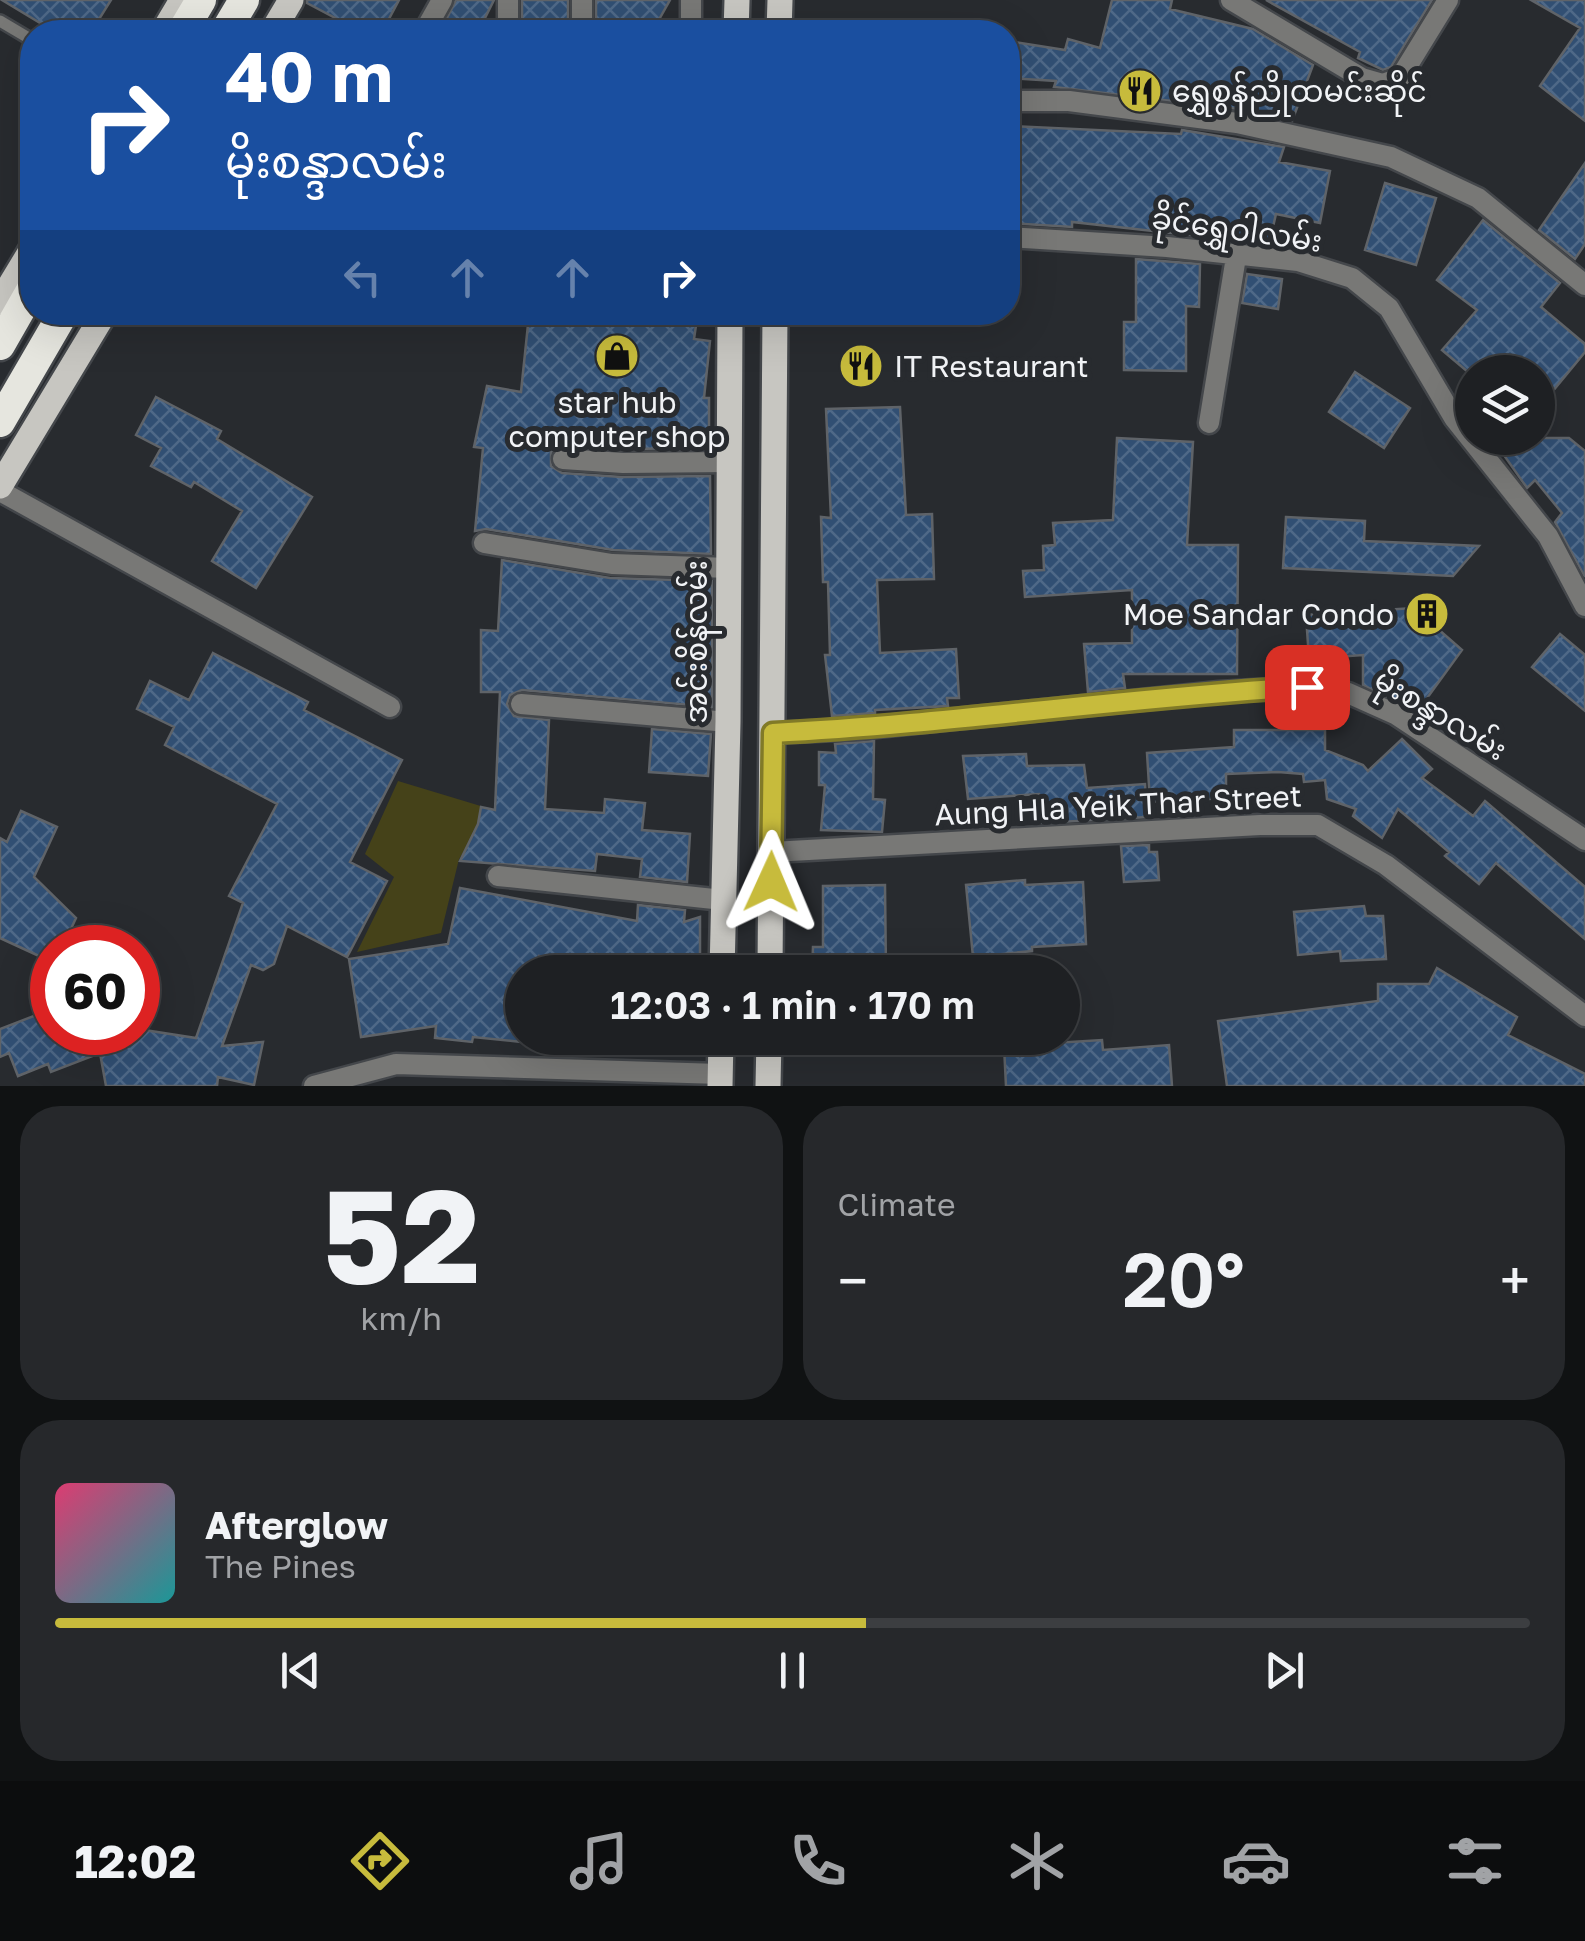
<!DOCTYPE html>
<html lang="en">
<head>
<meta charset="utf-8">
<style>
	:root { --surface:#1e2023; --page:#26282b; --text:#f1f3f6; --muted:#a1a3a6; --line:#3c3e41; --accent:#c7bb3c }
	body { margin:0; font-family:"Golos Text","Noto Sans Myanmar",sans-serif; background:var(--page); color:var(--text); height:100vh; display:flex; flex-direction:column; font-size:38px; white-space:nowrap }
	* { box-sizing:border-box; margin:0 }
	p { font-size:32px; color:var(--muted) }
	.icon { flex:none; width:55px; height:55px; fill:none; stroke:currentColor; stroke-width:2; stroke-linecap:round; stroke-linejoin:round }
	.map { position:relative; height:1086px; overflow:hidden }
	.panel { display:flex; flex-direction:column; gap:20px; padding:20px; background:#101213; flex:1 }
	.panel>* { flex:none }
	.top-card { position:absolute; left:20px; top:20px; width:1000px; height:305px; border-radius:40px; box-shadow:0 10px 40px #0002,0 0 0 2px var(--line); background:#1a4fa0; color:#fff; overflow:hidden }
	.fabs { position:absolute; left:1455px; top:355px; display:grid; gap:20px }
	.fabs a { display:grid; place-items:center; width:100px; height:100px; border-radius:50%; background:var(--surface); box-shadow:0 10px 40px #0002,0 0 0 2px var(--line); font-size:50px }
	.speed { position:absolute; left:30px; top:925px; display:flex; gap:20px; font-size:50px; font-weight:700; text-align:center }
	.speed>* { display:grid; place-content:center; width:130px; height:130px; border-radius:50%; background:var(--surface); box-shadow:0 10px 40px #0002,0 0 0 2px var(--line); line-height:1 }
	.speed .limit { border:15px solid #d22; background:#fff; color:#111 }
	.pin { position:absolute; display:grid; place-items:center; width:85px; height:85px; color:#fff; margin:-42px; border-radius:20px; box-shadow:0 5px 15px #0006 }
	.me { position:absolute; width:110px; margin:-55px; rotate:1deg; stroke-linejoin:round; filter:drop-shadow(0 0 8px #0008) }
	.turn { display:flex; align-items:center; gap:35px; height:210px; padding:0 40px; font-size:45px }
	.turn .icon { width:130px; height:130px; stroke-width:2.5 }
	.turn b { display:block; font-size:70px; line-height:85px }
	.lanes { display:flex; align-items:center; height:95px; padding:0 40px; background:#0003; justify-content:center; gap:50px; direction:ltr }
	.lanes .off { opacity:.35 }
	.big { font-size:75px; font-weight:600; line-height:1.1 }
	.panel .widget { flex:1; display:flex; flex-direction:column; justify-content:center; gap:15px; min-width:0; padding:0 35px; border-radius:40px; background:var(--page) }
	.panel .dial { align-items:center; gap:0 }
	.dial b { font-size:130px; line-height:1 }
	.song { display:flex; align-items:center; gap:30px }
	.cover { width:120px; height:120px; border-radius:15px; background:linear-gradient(135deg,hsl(340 70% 55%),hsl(180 70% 35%)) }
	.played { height:10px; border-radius:5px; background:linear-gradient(90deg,var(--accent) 55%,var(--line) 55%) }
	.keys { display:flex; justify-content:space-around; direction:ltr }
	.heat { display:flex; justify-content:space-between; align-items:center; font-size:55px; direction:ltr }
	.panel .tiles { flex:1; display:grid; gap:20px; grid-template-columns:1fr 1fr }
	.widget:last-child { grid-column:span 2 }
	.trip { position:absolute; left:505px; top:955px; width:575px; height:100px; border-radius:50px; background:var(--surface); box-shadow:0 10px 40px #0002,0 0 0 2px var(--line); font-weight:600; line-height:100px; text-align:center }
	.dock { display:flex; height:160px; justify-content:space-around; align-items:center; background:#0c0d0e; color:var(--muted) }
	.dock .icon { width:70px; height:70px }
	.dock .selected { color:var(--accent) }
	.dock b { font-size:45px; color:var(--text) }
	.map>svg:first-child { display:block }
	.garden { fill:#454219 }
	.building { fill:url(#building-cross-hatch); stroke:#5f6368; stroke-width:2.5 }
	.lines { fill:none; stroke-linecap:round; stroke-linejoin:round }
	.lane-casing { stroke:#44474b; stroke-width:16 }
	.street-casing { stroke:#44474b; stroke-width:25 }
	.primary-casing { stroke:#44474b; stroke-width:30 }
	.highway-casing { stroke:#44474b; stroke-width:35 }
	.lane { stroke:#787876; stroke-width:11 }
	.street { stroke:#787876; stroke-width:20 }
	.primary { stroke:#c7c6c1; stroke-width:25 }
	.highway { stroke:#e6e6df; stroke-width:30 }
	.route-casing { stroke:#817a27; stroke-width:25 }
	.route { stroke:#c7bb3c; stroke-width:18 }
	.labels { text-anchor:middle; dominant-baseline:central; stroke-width:10; stroke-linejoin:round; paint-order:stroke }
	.poi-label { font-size:30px; fill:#f1f3f6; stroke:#282b2f; text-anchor:start }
	.street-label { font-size:30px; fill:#f1f3f6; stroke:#282b2f }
</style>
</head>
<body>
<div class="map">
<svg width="1585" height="1086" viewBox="0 0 1585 1086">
	<defs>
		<pattern id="building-cross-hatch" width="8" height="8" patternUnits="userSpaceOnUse" patternTransform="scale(2.5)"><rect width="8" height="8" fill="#314f73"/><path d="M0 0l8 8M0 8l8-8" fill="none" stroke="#4f6988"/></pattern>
	</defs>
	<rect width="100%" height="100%" fill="#282b2f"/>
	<path class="garden" d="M398,781L484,807L481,824L459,859L441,933L357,952L394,877L365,854Z"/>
	<path class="building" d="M2,0H111L91,32H55Z
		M307,0H399L382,32H330L337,19L307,3Z
		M456,0H494L478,32H440Z
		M522,0H568V32H522Z
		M596,0H670L652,32H596Z
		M1112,0H1172L1170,9L1253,29L1313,65L1292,121L1239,109L1054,87L1056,81L1008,78V41L1065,50L1068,39L1100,48Z
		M1266,0H1432L1391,67L1383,70L1358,58L1360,52Z
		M1531,0H1585V121L1540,86L1580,28Z
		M1008,126L1181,134L1182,130L1284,147L1279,162L1330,171L1320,223L1276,214L1269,244L1072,222V227L1008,223Z
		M1585,163V244L1575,259L1539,230Z
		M1385,183L1436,198L1416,265L1365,250Z
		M1483,220L1560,283L1541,307L1585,344V352L1538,409V372H1468L1442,350L1477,310L1437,280Z
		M1136,259L1200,264L1199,307L1186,306V371L1124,370V322H1136Z
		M1247,274L1282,279L1278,309L1242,303Z
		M589,312H698L694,339L710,341L704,398H709V448L623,449L563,445L551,452V466L562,473L622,477L710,476L711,554L613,550L486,529L475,531L483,448L474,447L487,386L521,392L529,315L576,320V316H589Z
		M1355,372L1410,408L1384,448L1329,412Z
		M156,397L221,431L217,439L312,497L256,588L212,561L242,511L194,482L191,487L151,466L161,448L136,435Z
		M900,407L906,515L932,514L934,579L877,580L880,653L956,649L959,698H947L948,706L875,710V713L832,716L825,655H830L828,582H823L821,517L831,518L826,409Z
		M1117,438L1193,442L1187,545H1238L1237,674H1123L1125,688L1088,692L1084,644L1132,643V590L1025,597L1023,571L1044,570L1043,546L1055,545L1053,523L1113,520Z
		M1492,438H1569L1585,451V577L1555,522L1562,513L1535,480L1527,488Z
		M1286,517L1365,521L1364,541L1479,546L1453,576L1283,568Z
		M502,560L610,578L712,581V707L522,690L510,695L507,704L514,716L549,720L545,809L604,813L605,799L645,803L642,830L690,834L687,882L640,877L642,859L597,854L595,871L460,861L478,824L481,807L495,810L500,692H481V630L498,631Z
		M1414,608L1462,650L1417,712L1363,685V655L1309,659L1306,615Z
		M1560,634L1585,655V711L1532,667Z
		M213,653L308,702L304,710L402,760L350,862L387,881L347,957L287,926L274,964L263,970L251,965L222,1046L263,1042L254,1085L218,1077L217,1086H106L100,1053L51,1072L48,1064L18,1076L9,1053L0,1057V1029L52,1009V1032H138V1029L196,1038L243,903L229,896L277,804L165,745L174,727L137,709L150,681L189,700Z
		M652,729L711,734L708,776L649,772Z
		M1234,730H1325V750L1363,765L1368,771L1402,739L1432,769L1422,778L1473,816L1485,801L1585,887V939L1496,863L1479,884L1445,856L1449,852L1398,809L1382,838L1353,816L1356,809L1327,799L1325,780L1304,782L1303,774L1278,772L1226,774V798L1150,802L1147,753L1234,747Z
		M874,741L873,799L885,800L882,832L821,830L825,785H819V752L836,753L835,744Z
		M1026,754L1027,766L1084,765L1087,788L1145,784L1147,817L1042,823L1039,794L968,799L963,756Z
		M21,811L57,827L34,877L76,918L62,948H52V962L0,938V838L7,842Z
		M1149,845V852H1157L1159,880L1124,882L1121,846Z
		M1025,880V885L1083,882L1086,944L1032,947V951L973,957L966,885Z
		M885,885L886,972H812L813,947H823V886Z
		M460,888L637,921L638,905L685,910L684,922L700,917V955L664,956L662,965L597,954L595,966L539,956L537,972H522V1042L473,1037L472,1042L435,1038L436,1026L361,1037L349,959L448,944Z
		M1364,906L1366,916H1383L1386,959L1341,961L1340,951L1298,955L1294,912Z
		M1437,968L1517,1017L1508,1035L1585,1074V1086H1227L1218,1021L1378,1001V984H1429Z
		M1102,1040L1103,1050L1169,1045L1172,1086H1006L1004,1046Z"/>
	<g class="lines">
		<defs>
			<path id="lane" d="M0,21L32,40"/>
			<path id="street" d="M508,0V32
				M582,0V32
				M1231,0L1362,78L1383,84L1400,78L1448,0
				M424,32L442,0
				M691,32V0
				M1008,101H1069L1237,123L1391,157L1478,198L1585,285
				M1008,237L1167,247L1298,261L1352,278L1389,308L1454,418L1548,536L1585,606
				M1209,423L1236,257
				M563,459L623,463L729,462
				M0,491L390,707
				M484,543L612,564L729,568
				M521,704L728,722
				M773,733L857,729L1219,692L1307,687L1348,693L1395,714L1585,840
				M772,852L1260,825H1318L1386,865L1585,1016
				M498,876L723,900
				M314,1086L396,1064L720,1074"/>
			<path id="primary" d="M163,32L182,0
				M272,32L291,0
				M736,32L737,0
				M779,32L780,0
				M0,302L32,249
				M0,486L105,312
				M722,972L728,722L730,312
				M770,972L775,312
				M720,1086L721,1038
				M768,1086L769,1038"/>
			<path id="highway" d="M182,32L201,0
				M225,32L244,0
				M0,345L32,289
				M0,422L64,312"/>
		</defs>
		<use href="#lane" class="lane-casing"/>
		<use href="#street" class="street-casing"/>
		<use href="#primary" class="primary-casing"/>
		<use href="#highway" class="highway-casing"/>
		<use href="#lane" class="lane"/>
		<use href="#street" class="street"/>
		<use href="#primary" class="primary"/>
		<use href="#highway" class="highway"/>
	</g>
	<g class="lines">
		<defs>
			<path id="route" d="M771,882L773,733C952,724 1128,697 1307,687"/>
		</defs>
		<use href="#route" class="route-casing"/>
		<use href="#route" class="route"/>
	</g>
	<defs>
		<symbol id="restaurant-disc" viewBox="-11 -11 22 22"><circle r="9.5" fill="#c7bb3c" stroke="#282b2f"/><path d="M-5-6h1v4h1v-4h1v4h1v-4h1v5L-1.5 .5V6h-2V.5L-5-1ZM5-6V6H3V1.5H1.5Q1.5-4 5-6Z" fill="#111"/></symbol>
		<symbol id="shop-disc" viewBox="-11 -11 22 22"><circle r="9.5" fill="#c7bb3c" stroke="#282b2f"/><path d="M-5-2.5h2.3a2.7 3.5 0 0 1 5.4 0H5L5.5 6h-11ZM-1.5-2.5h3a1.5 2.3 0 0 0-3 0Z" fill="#111"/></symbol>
		<symbol id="building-disc" viewBox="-11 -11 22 22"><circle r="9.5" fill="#c7bb3c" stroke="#282b2f"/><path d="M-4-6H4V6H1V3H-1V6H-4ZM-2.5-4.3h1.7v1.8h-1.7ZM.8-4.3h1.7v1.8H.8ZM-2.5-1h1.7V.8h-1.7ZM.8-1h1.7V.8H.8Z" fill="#111"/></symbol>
	</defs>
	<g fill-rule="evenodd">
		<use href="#restaurant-disc" x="1115" y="66" width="50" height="50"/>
		<use href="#shop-disc" x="592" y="331" width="50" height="50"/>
		<use href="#restaurant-disc" x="836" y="341" width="50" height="50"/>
		<use href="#building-disc" x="1402" y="589" width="50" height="50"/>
	</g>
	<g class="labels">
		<g class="poi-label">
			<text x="1172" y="91">ရွှေစွန်ညိုထမင်းဆိုင်</text>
			<text x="894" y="366">IT Restaurant</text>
			<text x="617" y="402" text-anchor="middle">star hub<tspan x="617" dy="34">computer shop</tspan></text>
			<text x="1394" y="614" text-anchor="end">Moe Sandar Condo</text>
		</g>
		<g class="street-label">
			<text transform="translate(1237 229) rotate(8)">ခိုင်ရွှေဝါလမ်း</text>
			<text transform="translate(696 642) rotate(-90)">အင်းစိန်လမ်း</text>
			<text transform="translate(1441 714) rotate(31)">မိုးစန္ဒာလမ်း</text>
			<text transform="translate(1118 805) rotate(-3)">Aung Hla Yeik Thar Street</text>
		</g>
	</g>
</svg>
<div class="fabs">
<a><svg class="icon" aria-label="layers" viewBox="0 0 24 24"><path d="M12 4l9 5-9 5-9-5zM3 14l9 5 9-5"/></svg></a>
</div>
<div class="speed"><div class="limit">60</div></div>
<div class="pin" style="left:1307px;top:687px;background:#d93025"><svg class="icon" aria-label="arrive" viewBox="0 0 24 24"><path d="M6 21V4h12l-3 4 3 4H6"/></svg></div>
<svg class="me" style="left:771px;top:882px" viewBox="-20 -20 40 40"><path d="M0-17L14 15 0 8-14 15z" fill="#c7bb3c" stroke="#fff" stroke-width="4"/></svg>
<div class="trip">12:03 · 1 min · 170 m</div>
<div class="top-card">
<div class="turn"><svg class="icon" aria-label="right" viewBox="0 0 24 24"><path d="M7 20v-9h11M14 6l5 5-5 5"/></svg><div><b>40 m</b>မိုးစန္ဒာလမ်း</div></div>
<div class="lanes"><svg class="icon off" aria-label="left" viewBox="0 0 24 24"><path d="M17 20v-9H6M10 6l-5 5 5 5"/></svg><svg class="icon off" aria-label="ahead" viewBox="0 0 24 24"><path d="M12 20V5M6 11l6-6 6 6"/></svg><svg class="icon off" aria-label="ahead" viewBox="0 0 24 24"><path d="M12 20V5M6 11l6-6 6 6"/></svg><svg class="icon" aria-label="right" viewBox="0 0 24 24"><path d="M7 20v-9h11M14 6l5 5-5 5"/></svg></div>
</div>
</div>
<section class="panel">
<div class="tiles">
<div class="widget dial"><b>52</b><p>km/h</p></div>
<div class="widget"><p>Climate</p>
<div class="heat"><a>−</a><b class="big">20°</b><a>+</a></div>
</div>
<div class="widget">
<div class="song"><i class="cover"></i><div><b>Afterglow</b><p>The Pines</p></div></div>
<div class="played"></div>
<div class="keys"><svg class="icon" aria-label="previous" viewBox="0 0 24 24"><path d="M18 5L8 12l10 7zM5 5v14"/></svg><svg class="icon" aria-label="pause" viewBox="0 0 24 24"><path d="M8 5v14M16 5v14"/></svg><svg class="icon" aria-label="next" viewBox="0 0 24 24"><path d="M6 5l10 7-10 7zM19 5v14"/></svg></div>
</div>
</div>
</section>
<nav class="dock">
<b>12:02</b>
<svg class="icon selected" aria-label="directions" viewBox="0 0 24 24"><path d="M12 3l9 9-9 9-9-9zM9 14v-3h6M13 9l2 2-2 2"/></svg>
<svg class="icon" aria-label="music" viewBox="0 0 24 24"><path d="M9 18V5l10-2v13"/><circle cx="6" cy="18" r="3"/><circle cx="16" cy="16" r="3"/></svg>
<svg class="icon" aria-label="phone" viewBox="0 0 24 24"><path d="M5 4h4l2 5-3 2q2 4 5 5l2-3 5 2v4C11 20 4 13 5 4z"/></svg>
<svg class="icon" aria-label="climate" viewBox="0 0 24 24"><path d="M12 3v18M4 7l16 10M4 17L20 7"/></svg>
<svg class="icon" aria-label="car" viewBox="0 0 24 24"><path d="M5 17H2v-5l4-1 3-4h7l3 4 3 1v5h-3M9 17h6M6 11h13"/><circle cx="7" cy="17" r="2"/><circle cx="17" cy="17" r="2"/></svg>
<svg class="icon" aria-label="filters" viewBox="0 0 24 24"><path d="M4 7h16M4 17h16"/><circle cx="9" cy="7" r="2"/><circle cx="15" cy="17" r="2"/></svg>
</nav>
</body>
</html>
